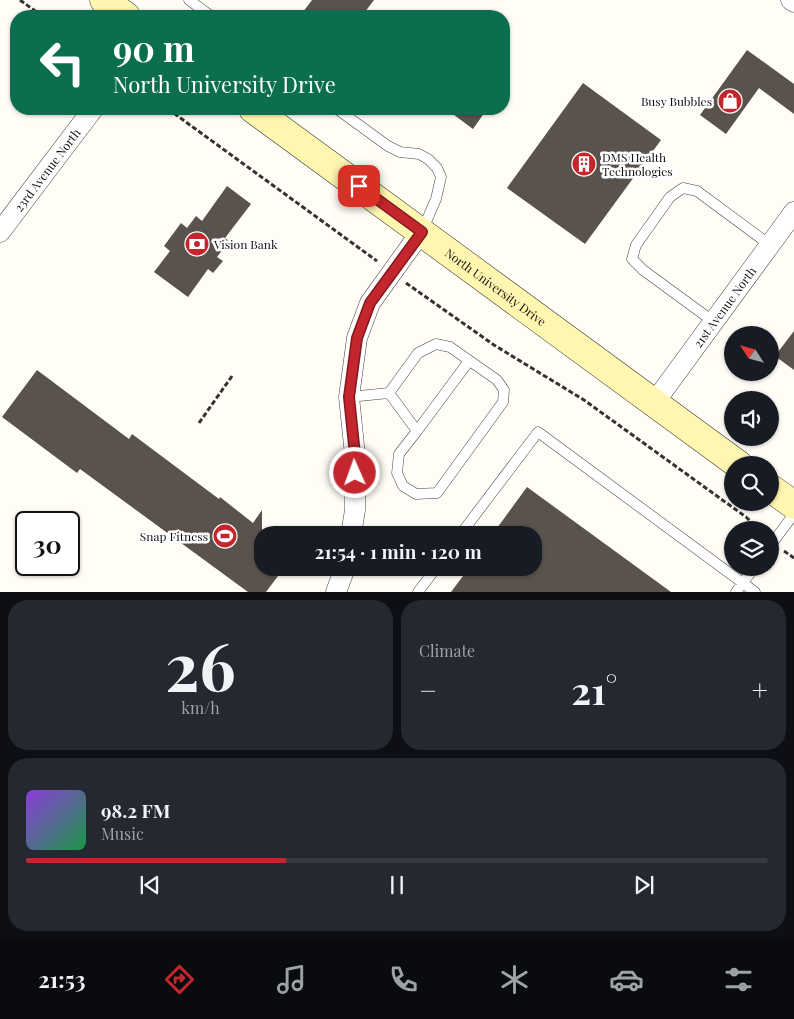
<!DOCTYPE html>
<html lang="en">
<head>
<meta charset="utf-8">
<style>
	:root { --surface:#171b24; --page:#242831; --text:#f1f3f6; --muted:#9ea1a6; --line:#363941; --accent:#c4262e }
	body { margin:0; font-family:"Playfair Display",serif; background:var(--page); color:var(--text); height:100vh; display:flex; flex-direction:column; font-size:19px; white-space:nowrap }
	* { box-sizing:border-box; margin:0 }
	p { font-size:16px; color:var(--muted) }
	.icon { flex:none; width:28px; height:28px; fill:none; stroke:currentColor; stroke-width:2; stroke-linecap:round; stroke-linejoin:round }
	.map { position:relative; height:592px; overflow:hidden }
	.side { display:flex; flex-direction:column; gap:8px; padding:8px; background:#0d0f14; flex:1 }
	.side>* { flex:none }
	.top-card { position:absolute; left:10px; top:10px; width:500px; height:105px; border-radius:20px; box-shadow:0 1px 4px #0004; background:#0b6e4f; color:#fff; overflow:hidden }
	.needle { width:32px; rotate:306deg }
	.tools { position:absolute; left:724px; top:326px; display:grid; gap:10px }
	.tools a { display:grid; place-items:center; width:55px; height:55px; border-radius:50%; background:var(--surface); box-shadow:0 1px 4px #0004; font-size:25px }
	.speed { position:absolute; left:15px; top:511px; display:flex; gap:10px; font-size:25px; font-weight:700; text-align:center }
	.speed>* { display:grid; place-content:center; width:65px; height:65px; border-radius:50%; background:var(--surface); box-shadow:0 1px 4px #0004; line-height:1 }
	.speed .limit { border:2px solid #111; border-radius:8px; background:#fff; color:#111 }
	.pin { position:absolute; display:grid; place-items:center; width:42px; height:42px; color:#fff; margin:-21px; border-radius:10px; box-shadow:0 2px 8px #0006 }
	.me { position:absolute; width:55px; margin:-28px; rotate:358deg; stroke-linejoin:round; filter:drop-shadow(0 0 4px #0008) }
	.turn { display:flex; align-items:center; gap:18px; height:105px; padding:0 20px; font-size:22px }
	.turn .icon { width:65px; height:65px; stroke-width:2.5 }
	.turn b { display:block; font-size:35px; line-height:42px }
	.big { font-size:38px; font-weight:700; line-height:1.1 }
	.side .card { flex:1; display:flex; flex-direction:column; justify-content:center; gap:8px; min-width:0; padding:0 18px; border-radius:20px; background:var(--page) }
	.side .dial { align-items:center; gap:0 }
	.dial b { font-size:65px; line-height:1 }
	.song { display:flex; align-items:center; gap:15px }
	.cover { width:60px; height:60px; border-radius:8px; background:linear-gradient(135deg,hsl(270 70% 55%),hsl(140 70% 35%)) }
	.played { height:5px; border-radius:2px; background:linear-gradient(90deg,var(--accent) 35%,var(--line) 35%) }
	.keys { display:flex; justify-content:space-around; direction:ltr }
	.heat { display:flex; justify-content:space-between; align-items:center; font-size:28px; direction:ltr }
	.side .tiles { flex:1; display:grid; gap:8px; grid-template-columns:1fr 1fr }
	.card:last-child { grid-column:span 2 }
	.trip { position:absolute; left:254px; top:526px; width:288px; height:50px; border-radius:20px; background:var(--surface); box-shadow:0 1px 4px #0004; font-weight:700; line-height:50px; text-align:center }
	.tabs { display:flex; height:80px; justify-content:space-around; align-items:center; background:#090b0e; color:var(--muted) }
	.tabs .icon { width:35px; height:35px }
	.tabs .on { color:var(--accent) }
	.tabs b { font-size:22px; color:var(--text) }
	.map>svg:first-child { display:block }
	.building { fill:#5a524d }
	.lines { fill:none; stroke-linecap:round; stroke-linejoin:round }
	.lane-casing { stroke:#444; stroke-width:11 }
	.street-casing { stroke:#444; stroke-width:21 }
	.secondary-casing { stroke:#333; stroke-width:29 }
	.path { stroke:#333; stroke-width:3; stroke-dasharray:5 2.5; stroke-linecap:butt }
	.lane { stroke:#fff; stroke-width:10 }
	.street { stroke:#fff; stroke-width:20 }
	.secondary { stroke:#fff6b0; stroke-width:28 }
	.route-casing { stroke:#7f191e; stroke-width:12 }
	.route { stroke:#c4262e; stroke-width:9 }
	.labels { text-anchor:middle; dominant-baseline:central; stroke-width:5; stroke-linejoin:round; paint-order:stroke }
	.poi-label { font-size:12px; fill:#111; stroke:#fff; text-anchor:end }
	.street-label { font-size:12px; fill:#111; stroke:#fff }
</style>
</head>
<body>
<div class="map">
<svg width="794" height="592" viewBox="0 0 794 592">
	<rect width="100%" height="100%" fill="#fffdf5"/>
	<path class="building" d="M312,0H374L362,16H300Z
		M747,50L794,84V114L759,88L726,134L700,115Z
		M583,83L661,140L585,244L507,188Z
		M446,109H487L473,129Z
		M227,186L251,204L225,238L229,241L217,257L223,261L213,273L208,269L188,297L154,272L170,251L164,246L181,223L187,228L196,216L202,221Z
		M794,331V370L775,356Z
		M37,370L129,439L132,434L219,499L220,497L253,523L262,510V568H284L266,592H248L80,469L77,473L2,417Z
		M527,487L671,592H451L469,568H532V535H492Z"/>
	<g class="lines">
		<defs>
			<path id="lane" d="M189,0L211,16
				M337,109L388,146L400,152L419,154L428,159L437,168L441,177L436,199L422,231
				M714,322L643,270L632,259L636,245L670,197L683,188L697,191L770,245
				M349,397L389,393L418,353L436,344L450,347L497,380L504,390L503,402L437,493L416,494L403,486L397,473L399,454L417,431L389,393
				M417,431L469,361
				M460,535L538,432L755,592
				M770,546L794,514
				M418,592L436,568
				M736,592L754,568"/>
			<g id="street">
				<path d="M791,0L794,2"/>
				<path id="s1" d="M0,232L93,109"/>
				<path id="s2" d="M654,403L794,212"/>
				<path d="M351,535L355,510V455L349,397L357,338L370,303L421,232"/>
				<path d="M336,592L345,568"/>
			</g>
			<g id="secondary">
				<path d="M104,0L126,16"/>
				<path id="s3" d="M253,109L739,465"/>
				<path d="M770,488L794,505"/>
			</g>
		</defs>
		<use href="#lane" class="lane-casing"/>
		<use href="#street" class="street-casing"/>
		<use href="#secondary" class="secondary-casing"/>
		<path class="path" d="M20,0L42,16
			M168,109L377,261
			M406,283L494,345L584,400L746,517L760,530
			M199,423L232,376
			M784,551L794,558"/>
		<use href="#lane" class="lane"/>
		<use href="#street" class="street"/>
		<use href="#secondary" class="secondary"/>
	</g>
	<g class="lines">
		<defs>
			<path id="route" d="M355,473V455L349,397L357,338L370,303L422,232L359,186"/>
		</defs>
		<use href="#route" class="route-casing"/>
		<use href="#route" class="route"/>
	</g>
	<defs>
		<symbol id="shop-disc" viewBox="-11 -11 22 22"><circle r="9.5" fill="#c4262e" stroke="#fff"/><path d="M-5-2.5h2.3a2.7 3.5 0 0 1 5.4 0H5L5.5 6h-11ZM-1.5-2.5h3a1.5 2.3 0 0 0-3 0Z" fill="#fff"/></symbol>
		<symbol id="building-disc" viewBox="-11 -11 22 22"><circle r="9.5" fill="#c4262e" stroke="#fff"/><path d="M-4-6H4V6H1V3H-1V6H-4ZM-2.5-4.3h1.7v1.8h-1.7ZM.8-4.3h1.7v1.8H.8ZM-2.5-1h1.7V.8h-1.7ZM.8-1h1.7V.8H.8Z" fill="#fff"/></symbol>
		<symbol id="bank-disc" viewBox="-11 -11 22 22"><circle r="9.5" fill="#c4262e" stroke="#fff"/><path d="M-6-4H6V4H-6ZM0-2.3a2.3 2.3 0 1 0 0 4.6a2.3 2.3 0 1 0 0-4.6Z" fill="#fff"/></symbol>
		<symbol id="stadium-disc" viewBox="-11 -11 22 22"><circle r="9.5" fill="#c4262e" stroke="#fff"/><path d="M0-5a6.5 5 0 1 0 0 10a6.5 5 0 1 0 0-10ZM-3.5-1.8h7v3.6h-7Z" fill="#fff"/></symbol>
	</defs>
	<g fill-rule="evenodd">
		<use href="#shop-disc" x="716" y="87" width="28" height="28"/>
		<use href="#building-disc" x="570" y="150" width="28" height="28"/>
		<use href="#bank-disc" x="183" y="230" width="28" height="28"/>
		<use href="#stadium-disc" x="211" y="522" width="28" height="28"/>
	</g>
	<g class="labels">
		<g class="poi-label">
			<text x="712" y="101">Busy Bubbles</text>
			<text x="602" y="157" text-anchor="start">DMS Health<tspan x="602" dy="14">Technologies</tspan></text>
			<text x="214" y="244" text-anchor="start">Vision Bank</text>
			<text x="208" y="536">Snap Fitness</text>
		</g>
		<g class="street-label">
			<text stroke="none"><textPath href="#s1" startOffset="78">23rd Avenue North</textPath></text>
			<text stroke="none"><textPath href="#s3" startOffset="301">North University Drive</textPath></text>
			<text stroke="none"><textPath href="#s2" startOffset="119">21st Avenue North</textPath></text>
		</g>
	</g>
</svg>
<div class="tools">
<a><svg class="needle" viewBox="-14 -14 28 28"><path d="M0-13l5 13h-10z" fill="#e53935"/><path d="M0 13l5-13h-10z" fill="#9ea1a6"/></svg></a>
<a><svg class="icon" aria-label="sound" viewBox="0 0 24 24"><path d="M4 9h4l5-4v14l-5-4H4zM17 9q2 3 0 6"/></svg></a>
<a><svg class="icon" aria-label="search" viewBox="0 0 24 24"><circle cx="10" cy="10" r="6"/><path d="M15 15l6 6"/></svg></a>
<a><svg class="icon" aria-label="layers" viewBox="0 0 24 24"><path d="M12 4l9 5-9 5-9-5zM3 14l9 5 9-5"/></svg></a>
</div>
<div class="speed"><div class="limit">30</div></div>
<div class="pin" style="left:359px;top:186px;background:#d93025"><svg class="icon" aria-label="arrive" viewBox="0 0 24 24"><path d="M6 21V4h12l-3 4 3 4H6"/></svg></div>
<svg class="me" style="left:355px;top:473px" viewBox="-20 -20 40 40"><circle r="17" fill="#c4262e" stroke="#fff" stroke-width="3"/><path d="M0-11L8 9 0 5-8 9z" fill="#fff"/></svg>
<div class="trip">21:54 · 1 min · 120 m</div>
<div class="top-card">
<div class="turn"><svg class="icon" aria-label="left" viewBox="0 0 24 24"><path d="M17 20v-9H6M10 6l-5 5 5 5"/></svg><div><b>90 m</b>North University Drive</div></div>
</div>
</div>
<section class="side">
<div class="tiles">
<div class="card dial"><b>26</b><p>km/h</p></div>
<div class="card"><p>Climate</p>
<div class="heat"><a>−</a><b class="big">21°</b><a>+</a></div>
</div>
<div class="card">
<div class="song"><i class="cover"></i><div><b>98.2 FM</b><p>Music</p></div></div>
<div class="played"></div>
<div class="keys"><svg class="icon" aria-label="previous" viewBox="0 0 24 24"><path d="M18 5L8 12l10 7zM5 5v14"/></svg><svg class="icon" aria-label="pause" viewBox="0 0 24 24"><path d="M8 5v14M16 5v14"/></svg><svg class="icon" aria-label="next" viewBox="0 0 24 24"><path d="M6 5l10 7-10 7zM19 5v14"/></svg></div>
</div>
</div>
</section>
<nav class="tabs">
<b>21:53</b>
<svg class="icon on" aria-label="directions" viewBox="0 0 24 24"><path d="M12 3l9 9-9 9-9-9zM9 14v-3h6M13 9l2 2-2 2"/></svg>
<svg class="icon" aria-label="music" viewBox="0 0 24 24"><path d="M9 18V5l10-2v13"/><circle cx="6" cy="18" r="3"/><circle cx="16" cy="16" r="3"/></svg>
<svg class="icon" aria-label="phone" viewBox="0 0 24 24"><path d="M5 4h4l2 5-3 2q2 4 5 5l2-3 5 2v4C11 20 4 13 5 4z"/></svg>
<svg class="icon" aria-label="climate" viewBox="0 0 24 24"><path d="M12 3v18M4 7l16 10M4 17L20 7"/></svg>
<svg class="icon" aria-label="car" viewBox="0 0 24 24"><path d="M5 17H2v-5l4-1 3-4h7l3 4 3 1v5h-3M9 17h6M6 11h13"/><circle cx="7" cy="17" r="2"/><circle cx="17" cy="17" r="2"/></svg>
<svg class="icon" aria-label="filters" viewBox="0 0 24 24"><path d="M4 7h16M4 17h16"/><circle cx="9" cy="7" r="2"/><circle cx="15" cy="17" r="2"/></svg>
</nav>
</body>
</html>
